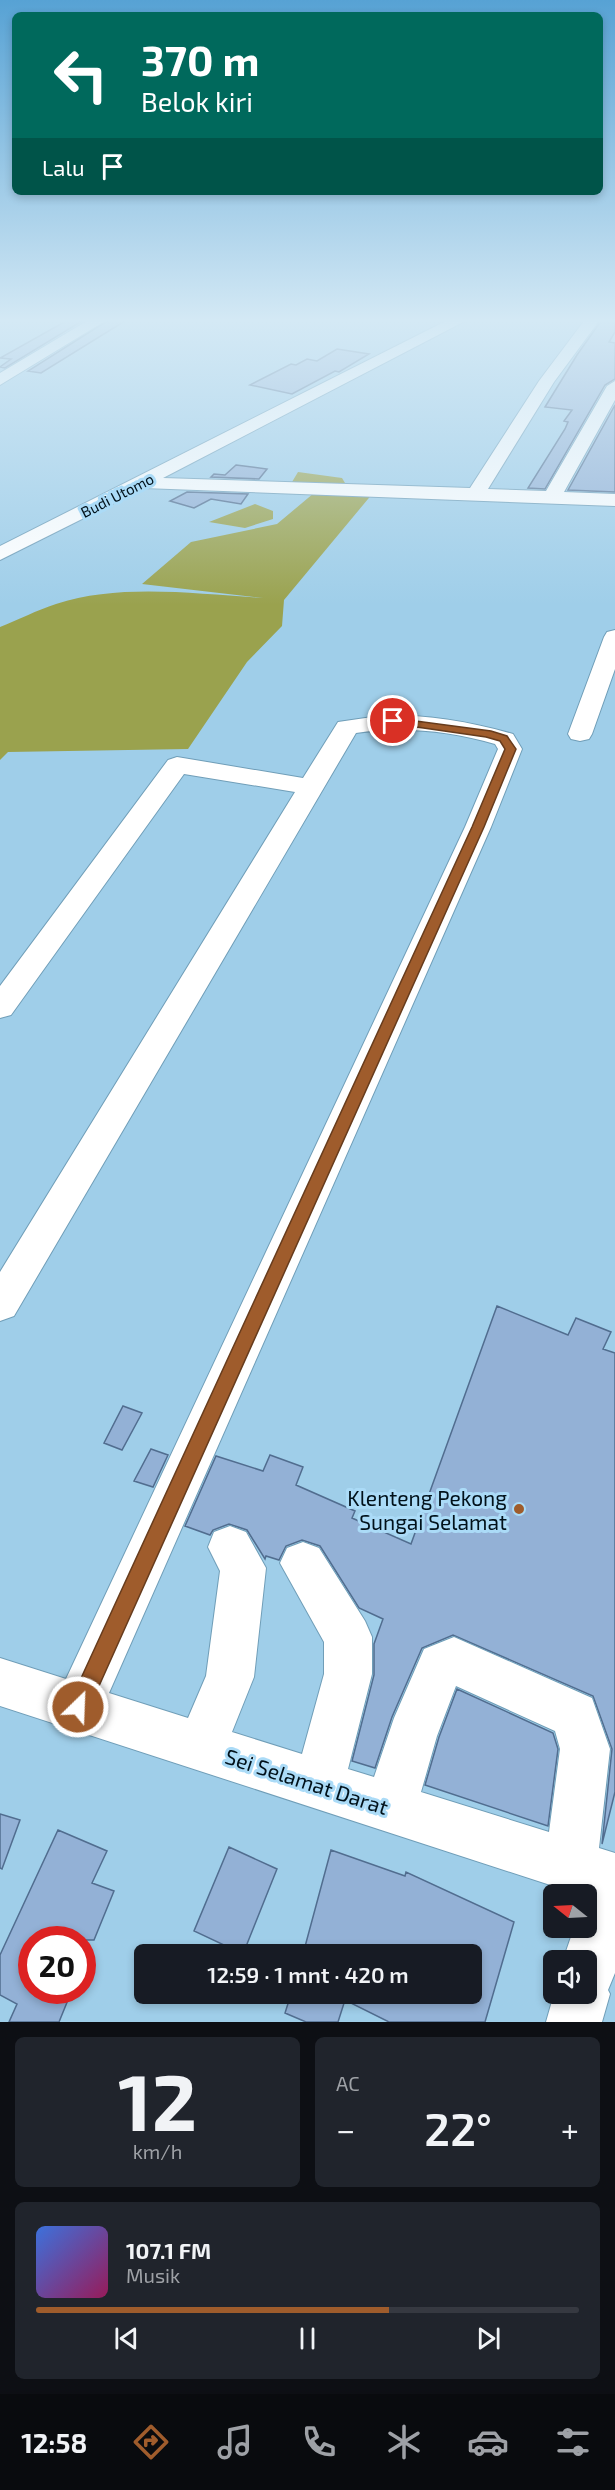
<!DOCTYPE html>
<html lang="id">
<head>
<meta charset="utf-8">
<style>
	:root { --surface:#171b24; --page:#20242c; --text:#f1f3f6; --muted:#9ea1a6; --line:#363941; --accent:#9f5c2c }
	body { margin:0; font-family:"Exo 2",sans-serif; background:var(--page); color:var(--text); height:100vh; display:flex; flex-direction:column; font-size:22px; white-space:nowrap }
	* { box-sizing:border-box; margin:0 }
	p { font-size:20px; color:var(--muted) }
	.icon { flex:none; width:33px; height:33px; fill:none; stroke:currentColor; stroke-width:2; stroke-linecap:round; stroke-linejoin:round }
	.map { position:relative; height:2022px; overflow:hidden }
	.panel { display:flex; flex-direction:column; gap:15px; padding:15px; background:#0d0f14; flex:1 }
	.panel>* { flex:none }
	.hud { position:absolute; left:12px; top:12px; width:591px; height:183px; border-radius:9px; box-shadow:0 3px 9px #0003; background:#00695c; color:#fff; overflow:hidden }
	.needle { width:39px; rotate:288deg }
	.tools { position:absolute; left:543px; top:1884px; display:grid; gap:12px }
	.tools a { display:grid; place-items:center; width:54px; height:54px; border-radius:9px; background:var(--surface); box-shadow:0 3px 9px #0003; font-size:30px }
	.speed { position:absolute; left:18px; top:1926px; display:flex; gap:12px; font-size:30px; font-weight:700; text-align:center }
	.speed>* { display:grid; place-content:center; width:78px; height:78px; border-radius:50%; background:var(--surface); box-shadow:0 3px 9px #0003; line-height:1 }
	.speed .limit { border:9px solid #d22; background:#fff; color:#111 }
	.pin { position:absolute; display:grid; place-items:center; width:51px; height:51px; color:#fff; margin:-26px; border:3px solid #fff; border-radius:50%; box-shadow:0 2px 6px #0007 }
	.me { position:absolute; width:66px; margin:-33px; rotate:24deg; stroke-linejoin:round; filter:drop-shadow(0 0 4px #0008) }
	.turn { display:flex; align-items:center; gap:21px; height:126px; padding:0 30px; font-size:27px }
	.turn .icon { width:78px; height:78px; stroke-width:2.5 }
	.turn b { display:block; font-size:42px; line-height:51px }
	.then { display:flex; align-items:center; height:57px; padding:0 30px; background:#0003; gap:12px; font-size:22px }
	.big { font-size:45px; font-weight:600; line-height:1.1 }
	.panel .widget { flex:1; display:flex; flex-direction:column; justify-content:center; gap:9px; min-width:0; padding:0 21px; border-radius:9px; background:var(--page) }
	.panel .dial { align-items:center; gap:0 }
	.dial b { font-size:78px; line-height:1 }
	.song { display:flex; align-items:center; gap:18px }
	.cover { width:72px; height:72px; border-radius:9px; background:linear-gradient(135deg,hsl(220 70% 55%),hsl(330 70% 35%)) }
	.played { height:6px; border-radius:3px; background:linear-gradient(90deg,var(--accent) 65%,var(--line) 65%) }
	.keys { display:flex; justify-content:space-around; direction:ltr }
	.heat { display:flex; justify-content:space-between; align-items:center; font-size:33px; direction:ltr }
	.panel .tiles { flex:1; display:grid; gap:15px; grid-template-columns:1fr 1fr }
	.widget:last-child { grid-column:span 2 }
	.trip { position:absolute; left:134px; top:1944px; width:348px; height:60px; border-radius:9px; background:var(--surface); box-shadow:0 3px 9px #0003; font-weight:600; line-height:60px; text-align:center }
	.tab-bar { display:flex; height:96px; justify-content:space-around; align-items:center; background:#090b0e; color:var(--muted) }
	.tab-bar .icon { width:42px; height:42px }
	.tab-bar .on { color:var(--accent) }
	.tab-bar b { font-size:27px; color:var(--text) }
	.map>svg:first-child { display:block }
	.green { fill:#9aa24e }
	.building { fill:#93b1d6; stroke:#516d8f; stroke-width:1.5 }
	.lines { fill:none; stroke-linecap:round; stroke-linejoin:round }
	.minor-casing { stroke:#709eb8; stroke-width:2 }
	.minor { fill:#fff; fill-rule:evenodd }
	.route { fill:#9f5c2c; stroke:#673c1d; stroke-width:1.5 }
	.poi-dot { fill:#9f5c2c; stroke:#abdbf7; stroke-width:2 }
	.labels { text-anchor:middle; dominant-baseline:central; stroke-width:6; stroke-linejoin:round; paint-order:stroke }
	.far-street-label { font-size:15px; fill:#01111a; stroke:#abdbf7 }
	.near-poi-label { font-size:21px; fill:#01111a; stroke:#abdbf7; text-anchor:end }
	.near-street-label { font-size:21px; fill:#01111a; stroke:#abdbf7 }
</style>
</head>
<body>
<div class="map">
<svg width="615" height="2022" viewBox="0 0 615 2022">
	<rect width="100%" height="100%" fill="#9fcee9"/>
	<path class="green" d="M298,472L342,478L345,483L323,485L292,482Z
		M314,493H373L284,600L282,626L247,662L188,749L8,752L0,760V627C18,620 37,610 56,604C120,583 196,594 263,598L142,584L191,542L277,524Z
		M255,504L273,511V519L245,528L209,522Z"/>
	<path class="building" d="M66,321H82L5,368L0,367L11,359L0,358Z
		M107,321H125L41,373L28,371Z
		M601,321H615V332L609,342L615,343V379L605,385L545,489L528,488L565,429L568,422L564,421L572,410L545,407L577,355Z
		M337,349L369,354L339,372L335,371L292,394L250,385L291,364L296,365L307,359L317,361Z
		M615,405V492L568,490Z
		M236,465L267,469L259,479L211,477L214,474L225,475Z
		M187,492L248,494L241,504L211,499L194,508L170,501Z
		M497,1306L568,1335L576,1318L611,1332L603,1349L615,1353V1792L602,1844L612,1749L593,1696L453,1635L422,1648L392,1717L375,1768L352,1761L374,1675V1644L383,1619L359,1608L320,1546L302,1540L286,1546L279,1560L266,1556L265,1559L247,1530L229,1524L213,1530L210,1535L185,1526L216,1456L263,1471L270,1455L303,1467L296,1485L355,1511L352,1518L411,1544Z
		M123,1406L142,1413L122,1450L104,1443Z
		M151,1449L168,1455L153,1487L134,1481Z
		M457,1689L553,1733L558,1749L548,1826L425,1785L439,1737Z
		M0,1814L20,1820L2,1869L0,1868Z
		M58,1830L107,1851L92,1883L114,1891L94,1940H32V1990H72L59,2022H9L17,2004L0,1995V1955Z
		M229,1847L277,1869L243,1954L194,1931Z
		M331,1850L405,1876L406,1872L514,1922L485,2022H389L345,2000L338,2022H306L285,2013L291,1994H471V1954H303Z"/>
	<g class="lines">
		<defs>
			<path id="minor" d="M87,321H105L0,385V373Z
				M446,321H465L163,478L470,488L539,381L584,321H599L554,382L488,489L546,491L607,386L615,381V400L564,492L615,494V506L144,488L0,560V546Z
				M615,630V669L592,734L589,739L580,741L571,739L568,734L604,637L607,632Z
				M386,715C430,715 471,722 513,734L522,749L491,827L109,1693L188,1718L206,1676L220,1571L208,1547L214,1532L230,1526L246,1532L266,1568L254,1677L232,1732L302,1754L324,1674V1642L280,1563L287,1548L303,1542L319,1548L365,1621L372,1637V1674L348,1769L374,1777L394,1718L424,1649L454,1637L592,1698L610,1749L599,1848L615,1853V1973L608,1990L610,1994L602,2022H546L554,1994H586V1960H563L574,1928H586V1894H578L0,1706V1658L66,1679L465,827L498,749L495,744C450,731 402,726 356,733L14,1316L0,1321V1272L295,792L184,774L11,1015L0,1018V986L168,760L177,757L303,778L338,722ZM456,1686L555,1731L560,1749L549,1832L421,1792L437,1736Z"/>
		</defs>
		<use href="#minor" class="minor-casing"/>
		<use href="#minor" class="minor"/>
	</g>
	<linearGradient id="sky" x2="0" y2="1"><stop stop-color="#57a2d4"/><stop offset="0.53" stop-color="#d4e9f5"/><stop offset="1" stop-color="#d4e9f5" stop-opacity="0"/></linearGradient>
	<rect width="615" height="605" fill="url(#sky)"/>
	<path class="route" d="M393,718L491,731L507,736L516,749L484,827L86,1715L78,1718L71,1715L68,1707L71,1700L472,827L505,749L500,741L486,737L389,723L388,721Z"/>
	<circle class="poi-dot" cx="519" cy="1509" r="6"/>
	<g class="labels">
		<g class="far-street-label">
			<text transform="translate(117 495) rotate(-27)">Budi Utomo</text>
		</g>
		<g class="near-poi-label">
			<text x="507" y="1497">Klenteng Pekong<tspan x="507" dy="24">Sungai Selamat</tspan></text>
		</g>
		<g class="near-street-label">
			<text transform="translate(307 1781) rotate(18)">Sei Selamat Darat</text>
		</g>
	</g>
</svg>
<div class="tools">
<a><svg class="needle" viewBox="-14 -14 28 28"><path d="M0-13l5 13h-10z" fill="#e53935"/><path d="M0 13l5-13h-10z" fill="#9ea1a6"/></svg></a>
<a><svg class="icon" aria-label="sound" viewBox="0 0 24 24"><path d="M4 9h4l5-4v14l-5-4H4zM17 9q2 3 0 6"/></svg></a>
</div>
<div class="speed"><div class="limit">20</div></div>
<div class="pin" style="left:393px;top:721px;background:#d93025"><svg class="icon" aria-label="arrive" viewBox="0 0 24 24"><path d="M6 21V4h12l-3 4 3 4H6"/></svg></div>
<svg class="me" style="left:78px;top:1707px" viewBox="-20 -20 40 40"><circle r="17" fill="#9f5c2c" stroke="#fff" stroke-width="3"/><path d="M0-11L8 9 0 5-8 9z" fill="#fff"/></svg>
<div class="trip">12:59 · 1 mnt · 420 m</div>
<div class="hud">
<div class="turn"><svg class="icon" aria-label="left" viewBox="0 0 24 24"><path d="M17 20v-9H6M10 6l-5 5 5 5"/></svg><div><b>370 m</b>Belok kiri</div></div>
<div class="then">Lalu<svg class="icon" aria-label="arrive" viewBox="0 0 24 24"><path d="M6 21V4h12l-3 4 3 4H6"/></svg></div>
</div>
</div>
<section class="panel">
<div class="tiles">
<div class="widget dial"><b>12</b><p>km/h</p></div>
<div class="widget"><p>AC</p>
<div class="heat"><a>−</a><b class="big">22°</b><a>+</a></div>
</div>
<div class="widget">
<div class="song"><i class="cover"></i><div><b>107.1 FM</b><p>Musik</p></div></div>
<div class="played"></div>
<div class="keys"><svg class="icon" aria-label="previous" viewBox="0 0 24 24"><path d="M18 5L8 12l10 7zM5 5v14"/></svg><svg class="icon" aria-label="pause" viewBox="0 0 24 24"><path d="M8 5v14M16 5v14"/></svg><svg class="icon" aria-label="next" viewBox="0 0 24 24"><path d="M6 5l10 7-10 7zM19 5v14"/></svg></div>
</div>
</div>
</section>
<nav class="tab-bar">
<b>12:58</b>
<svg class="icon on" aria-label="directions" viewBox="0 0 24 24"><path d="M12 3l9 9-9 9-9-9zM9 14v-3h6M13 9l2 2-2 2"/></svg>
<svg class="icon" aria-label="music" viewBox="0 0 24 24"><path d="M9 18V5l10-2v13"/><circle cx="6" cy="18" r="3"/><circle cx="16" cy="16" r="3"/></svg>
<svg class="icon" aria-label="phone" viewBox="0 0 24 24"><path d="M5 4h4l2 5-3 2q2 4 5 5l2-3 5 2v4C11 20 4 13 5 4z"/></svg>
<svg class="icon" aria-label="climate" viewBox="0 0 24 24"><path d="M12 3v18M4 7l16 10M4 17L20 7"/></svg>
<svg class="icon" aria-label="car" viewBox="0 0 24 24"><path d="M5 17H2v-5l4-1 3-4h7l3 4 3 1v5h-3M9 17h6M6 11h13"/><circle cx="7" cy="17" r="2"/><circle cx="17" cy="17" r="2"/></svg>
<svg class="icon" aria-label="filters" viewBox="0 0 24 24"><path d="M4 7h16M4 17h16"/><circle cx="9" cy="7" r="2"/><circle cx="15" cy="17" r="2"/></svg>
</nav>
</body>
</html>
